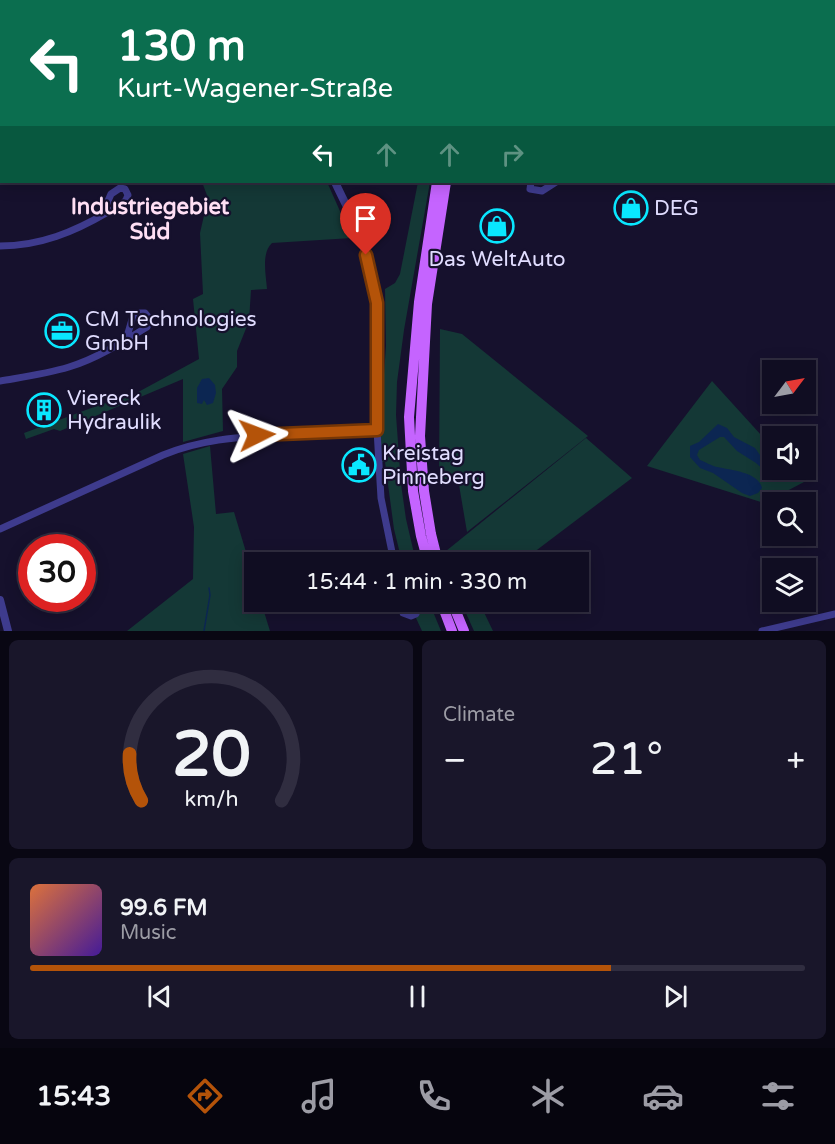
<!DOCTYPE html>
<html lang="en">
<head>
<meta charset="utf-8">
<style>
	:root { --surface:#100d22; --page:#19162a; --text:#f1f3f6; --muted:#9c9ca5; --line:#302d40; --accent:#b45309 }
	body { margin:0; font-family:"Varela Round",sans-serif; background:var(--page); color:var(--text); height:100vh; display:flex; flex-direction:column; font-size:22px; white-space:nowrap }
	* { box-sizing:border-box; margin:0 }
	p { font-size:20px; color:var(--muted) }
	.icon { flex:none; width:33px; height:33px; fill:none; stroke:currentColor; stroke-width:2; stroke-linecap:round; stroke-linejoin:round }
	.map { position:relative; height:631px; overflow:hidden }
	.side { display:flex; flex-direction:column; gap:9px; padding:9px; background:#090713; flex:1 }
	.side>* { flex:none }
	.top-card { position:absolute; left:0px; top:0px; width:836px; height:183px; box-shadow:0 3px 15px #0003,0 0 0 2px var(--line); background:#0b6e4f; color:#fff; overflow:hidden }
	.needle { width:39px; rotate:58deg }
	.buttons { position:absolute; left:762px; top:360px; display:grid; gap:12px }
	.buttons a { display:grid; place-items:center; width:54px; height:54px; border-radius:0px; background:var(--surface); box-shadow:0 3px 15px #0003,0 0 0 2px var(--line); font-size:30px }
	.speed { position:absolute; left:18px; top:534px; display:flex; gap:12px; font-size:30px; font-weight:700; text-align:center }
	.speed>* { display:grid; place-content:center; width:78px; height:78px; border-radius:50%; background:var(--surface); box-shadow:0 3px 15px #0003,0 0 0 2px var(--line); line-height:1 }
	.speed .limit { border:9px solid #d22; background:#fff; color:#111 }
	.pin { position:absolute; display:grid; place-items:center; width:51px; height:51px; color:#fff; margin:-62px -26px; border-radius:50% 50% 50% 0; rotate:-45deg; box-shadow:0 0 6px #0007 }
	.pin .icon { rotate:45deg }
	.me { position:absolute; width:66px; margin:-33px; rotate:87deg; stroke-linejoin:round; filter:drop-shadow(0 0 4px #0008) }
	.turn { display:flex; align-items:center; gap:21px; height:126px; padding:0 18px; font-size:27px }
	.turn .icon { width:78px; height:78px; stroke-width:2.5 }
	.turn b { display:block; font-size:42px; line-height:51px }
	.lanes { display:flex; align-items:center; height:57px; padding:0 18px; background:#0003; justify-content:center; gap:30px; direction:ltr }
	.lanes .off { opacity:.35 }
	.big { font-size:45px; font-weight:600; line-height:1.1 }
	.side .tile { flex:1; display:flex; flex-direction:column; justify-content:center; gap:9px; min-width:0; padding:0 21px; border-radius:9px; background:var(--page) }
	.side .dial { align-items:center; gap:0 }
	.dial svg { height:156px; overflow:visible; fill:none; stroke:var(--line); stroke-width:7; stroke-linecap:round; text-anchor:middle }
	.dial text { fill:var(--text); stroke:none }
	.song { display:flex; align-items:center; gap:18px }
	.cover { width:72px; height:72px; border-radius:9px; background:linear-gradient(135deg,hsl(20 70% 55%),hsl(260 70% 35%)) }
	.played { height:6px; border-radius:3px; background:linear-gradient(90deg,var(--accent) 75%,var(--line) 75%) }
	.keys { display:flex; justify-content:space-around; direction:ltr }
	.heat { display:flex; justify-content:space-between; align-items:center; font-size:33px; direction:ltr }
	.side .tiles { flex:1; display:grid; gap:9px; grid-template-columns:1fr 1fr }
	.tile:last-child { grid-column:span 2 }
	.trip { position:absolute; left:244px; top:552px; width:345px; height:60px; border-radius:0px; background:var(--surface); box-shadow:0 3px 15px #0003,0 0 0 2px var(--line); font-weight:600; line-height:60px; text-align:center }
	.tab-bar { display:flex; height:96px; justify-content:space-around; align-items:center; background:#06050e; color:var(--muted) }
	.tab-bar .icon { width:42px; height:42px }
	.tab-bar .on { color:var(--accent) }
	.tab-bar b { font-size:27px; color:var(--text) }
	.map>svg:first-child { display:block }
	.green { fill:#143836 }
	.water { fill:#0c2652 }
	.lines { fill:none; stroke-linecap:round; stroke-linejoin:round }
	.stream { stroke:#0c2652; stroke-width:1.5 }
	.minor { stroke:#3e3b8d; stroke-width:7 }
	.tertiary { stroke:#3e3b8d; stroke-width:8 }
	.secondary { stroke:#7874ff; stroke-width:9 }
	.primary { stroke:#c564ff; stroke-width:10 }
	.route-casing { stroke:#753606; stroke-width:15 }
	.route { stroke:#b45309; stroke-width:10 }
	.labels { text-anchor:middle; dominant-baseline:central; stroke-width:4.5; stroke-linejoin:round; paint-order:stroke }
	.poi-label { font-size:21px; fill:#e1ddff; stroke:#16112d; text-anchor:start }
	.neighbourhood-label { font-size:22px; font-weight:bold; fill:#ffdff4; stroke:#16112d }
</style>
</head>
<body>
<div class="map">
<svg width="835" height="631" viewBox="0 0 835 631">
	<rect width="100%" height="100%" fill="#16112d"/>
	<path class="green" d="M202,182H327L352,238L272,243C261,253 266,275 267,289L251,290L249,321L237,351V367L222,389L223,431L183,442V379L60,431L54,429L26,439L24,433L102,404L129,397L199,359L193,299L203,294L200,233L208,198Z
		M418,182H430L404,330L397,382L396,415L401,484L406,519L416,562H402L394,529L385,462H381L380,429L386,346L385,289L395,283L400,274Z
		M440,329L462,334L588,436L467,532L458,479H439Z
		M712,381L772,447V470H793L804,482L764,503L647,466Z
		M586,438L632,478L521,562H449L446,551Z
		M210,446L216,514L234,512L255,582V602H261L270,631H127L193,579L194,527L183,454Z
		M422,602H429L441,631H422L416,618L423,608Z
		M461,602H479L493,631H474Z"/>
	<path class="water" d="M209,378L215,385L216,393L213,403L207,405L204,400L202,404L197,403V388L202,379Z
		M718,424L727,428L734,437L755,448L767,465L784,477L782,479L768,474L756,463L737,451L724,437H720L699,450L697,455L700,460C705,462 712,466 717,467C730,470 759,472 762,488L758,493L750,496L742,493L713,473L700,468L690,457V446L699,442Z"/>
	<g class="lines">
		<path class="stream" d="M204,631L210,595L209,588"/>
		<path class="minor" d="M576,0L577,2
			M834,110L835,111
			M531,182L530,189L542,191L556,182
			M0,246C40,246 74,232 108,212C116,208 126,205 128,195L125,189L120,188L111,194L102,215
			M0,381C23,377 46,374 69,367C96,359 123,342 147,327L150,319L145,313H140L133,316L126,340
			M0,529L163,455C199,440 237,437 276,435C309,433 343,430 377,430L381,498L394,562
			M401,602L403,613L411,616L416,614L418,608L416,602
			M762,631L835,614"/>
		<path class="tertiary" d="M249,0V2
			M335,182C345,204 358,226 365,250C383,308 379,370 377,430
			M0,600L8,631"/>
		<path class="secondary" d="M494,2L495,0"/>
		<path class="primary" d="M432,0L433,2
			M428,562L421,536L413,491L409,417L419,302L437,182
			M438,562L431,534L424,491L420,436L427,304L446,182
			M441,602L452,631
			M452,602L464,631"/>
	</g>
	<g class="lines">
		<defs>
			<path id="route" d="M257,435L377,430V303L366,255"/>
		</defs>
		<use href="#route" class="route-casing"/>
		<use href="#route" class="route"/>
	</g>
	<defs>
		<symbol id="shop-ring" viewBox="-11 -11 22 22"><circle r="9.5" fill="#16112d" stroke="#09e7ff" stroke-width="1.5"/><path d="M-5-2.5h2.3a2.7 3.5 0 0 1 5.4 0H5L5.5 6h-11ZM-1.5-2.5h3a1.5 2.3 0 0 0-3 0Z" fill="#09e7ff"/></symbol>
		<symbol id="office-ring" viewBox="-11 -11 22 22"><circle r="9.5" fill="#16112d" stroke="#09e7ff" stroke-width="1.5"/><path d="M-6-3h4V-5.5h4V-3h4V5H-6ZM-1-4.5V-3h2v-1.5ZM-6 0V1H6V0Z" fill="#09e7ff"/></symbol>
		<symbol id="building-ring" viewBox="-11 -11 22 22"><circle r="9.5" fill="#16112d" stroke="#09e7ff" stroke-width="1.5"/><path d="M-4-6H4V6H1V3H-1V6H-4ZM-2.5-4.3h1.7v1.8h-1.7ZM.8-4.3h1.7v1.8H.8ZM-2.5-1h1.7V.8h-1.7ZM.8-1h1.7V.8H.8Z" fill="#09e7ff"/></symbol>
		<symbol id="civic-ring" viewBox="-11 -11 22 22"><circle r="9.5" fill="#16112d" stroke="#09e7ff" stroke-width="1.5"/><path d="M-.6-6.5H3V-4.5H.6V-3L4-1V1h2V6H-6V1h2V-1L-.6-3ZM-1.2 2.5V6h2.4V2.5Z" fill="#09e7ff"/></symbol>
	</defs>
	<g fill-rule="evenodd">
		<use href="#shop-ring" x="612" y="189" width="38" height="38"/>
		<use href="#shop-ring" x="478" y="207" width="38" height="38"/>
		<use href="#office-ring" x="43" y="312" width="38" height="38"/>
		<use href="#building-ring" x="25" y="391" width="38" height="38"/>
		<use href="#civic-ring" x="340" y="446" width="38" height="38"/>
	</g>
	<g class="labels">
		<g class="poi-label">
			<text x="654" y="208">DEG</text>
			<text x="497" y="259" text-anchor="middle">Das WeltAuto</text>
			<text x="85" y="319">CM Technologies<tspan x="85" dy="24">GmbH</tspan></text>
			<text x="67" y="398">Viereck<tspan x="67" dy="24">Hydraulik</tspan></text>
			<text x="382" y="453">Kreistag<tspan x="382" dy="24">Pinneberg</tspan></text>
		</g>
		<g class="neighbourhood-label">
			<text x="150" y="207">Industriegebiet<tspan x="150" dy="25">Süd</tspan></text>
		</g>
	</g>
</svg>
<div class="buttons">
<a><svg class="needle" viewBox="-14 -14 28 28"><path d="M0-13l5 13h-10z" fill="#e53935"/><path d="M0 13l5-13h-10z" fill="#9c9ca5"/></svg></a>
<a><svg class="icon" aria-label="sound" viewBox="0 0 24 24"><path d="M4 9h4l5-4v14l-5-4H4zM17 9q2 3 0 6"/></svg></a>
<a><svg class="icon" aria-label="search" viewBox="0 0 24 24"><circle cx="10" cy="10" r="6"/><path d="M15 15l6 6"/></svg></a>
<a><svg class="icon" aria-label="layers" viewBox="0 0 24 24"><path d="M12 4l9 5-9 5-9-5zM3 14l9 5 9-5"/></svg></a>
</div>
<div class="speed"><div class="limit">30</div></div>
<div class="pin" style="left:366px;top:255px;background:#d93025"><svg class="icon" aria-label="arrive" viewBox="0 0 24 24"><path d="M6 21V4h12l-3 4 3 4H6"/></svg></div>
<svg class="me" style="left:257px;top:435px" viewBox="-20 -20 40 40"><path d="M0-17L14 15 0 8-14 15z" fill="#b45309" stroke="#fff" stroke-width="4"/></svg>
<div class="trip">15:44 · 1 min · 330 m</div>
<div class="top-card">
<div class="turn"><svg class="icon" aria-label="left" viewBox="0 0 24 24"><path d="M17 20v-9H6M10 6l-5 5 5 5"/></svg><div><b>130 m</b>Kurt-Wagener-Straße</div></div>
<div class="lanes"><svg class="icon" aria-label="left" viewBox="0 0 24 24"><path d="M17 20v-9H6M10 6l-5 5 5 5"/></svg><svg class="icon off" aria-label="ahead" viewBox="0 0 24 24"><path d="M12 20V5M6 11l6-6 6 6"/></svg><svg class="icon off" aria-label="ahead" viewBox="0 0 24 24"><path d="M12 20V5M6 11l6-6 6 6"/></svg><svg class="icon off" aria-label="right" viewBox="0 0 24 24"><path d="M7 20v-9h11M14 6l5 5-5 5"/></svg></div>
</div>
</div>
<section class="side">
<div class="tiles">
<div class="tile dial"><svg viewBox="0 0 100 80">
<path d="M14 69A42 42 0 1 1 86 69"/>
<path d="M14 69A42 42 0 0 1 8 45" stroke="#b45309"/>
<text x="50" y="56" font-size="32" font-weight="700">20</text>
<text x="50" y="72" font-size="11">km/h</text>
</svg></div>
<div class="tile"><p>Climate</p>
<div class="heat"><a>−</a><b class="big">21°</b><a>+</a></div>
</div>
<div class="tile">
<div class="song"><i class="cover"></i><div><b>99.6 FM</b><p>Music</p></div></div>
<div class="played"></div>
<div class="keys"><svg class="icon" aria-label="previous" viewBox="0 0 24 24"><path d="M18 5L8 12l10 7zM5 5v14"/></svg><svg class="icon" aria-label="pause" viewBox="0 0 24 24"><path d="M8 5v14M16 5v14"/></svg><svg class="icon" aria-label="next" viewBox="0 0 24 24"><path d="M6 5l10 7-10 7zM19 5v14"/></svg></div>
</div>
</div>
</section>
<nav class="tab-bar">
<b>15:43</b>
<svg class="icon on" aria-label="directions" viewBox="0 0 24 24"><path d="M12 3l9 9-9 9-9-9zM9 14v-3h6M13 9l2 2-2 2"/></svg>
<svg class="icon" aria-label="music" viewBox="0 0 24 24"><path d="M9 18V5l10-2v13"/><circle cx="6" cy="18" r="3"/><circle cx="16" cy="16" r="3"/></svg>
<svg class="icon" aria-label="phone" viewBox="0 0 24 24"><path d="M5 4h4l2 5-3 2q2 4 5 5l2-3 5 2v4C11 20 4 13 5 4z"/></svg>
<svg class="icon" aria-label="climate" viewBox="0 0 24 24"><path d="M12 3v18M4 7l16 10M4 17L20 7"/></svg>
<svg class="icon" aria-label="car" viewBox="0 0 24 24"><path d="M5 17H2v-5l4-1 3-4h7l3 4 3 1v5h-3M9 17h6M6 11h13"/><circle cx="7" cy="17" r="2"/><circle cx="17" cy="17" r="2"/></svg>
<svg class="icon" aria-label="filters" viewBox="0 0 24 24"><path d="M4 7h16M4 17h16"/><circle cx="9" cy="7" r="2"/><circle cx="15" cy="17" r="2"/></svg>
</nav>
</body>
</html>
